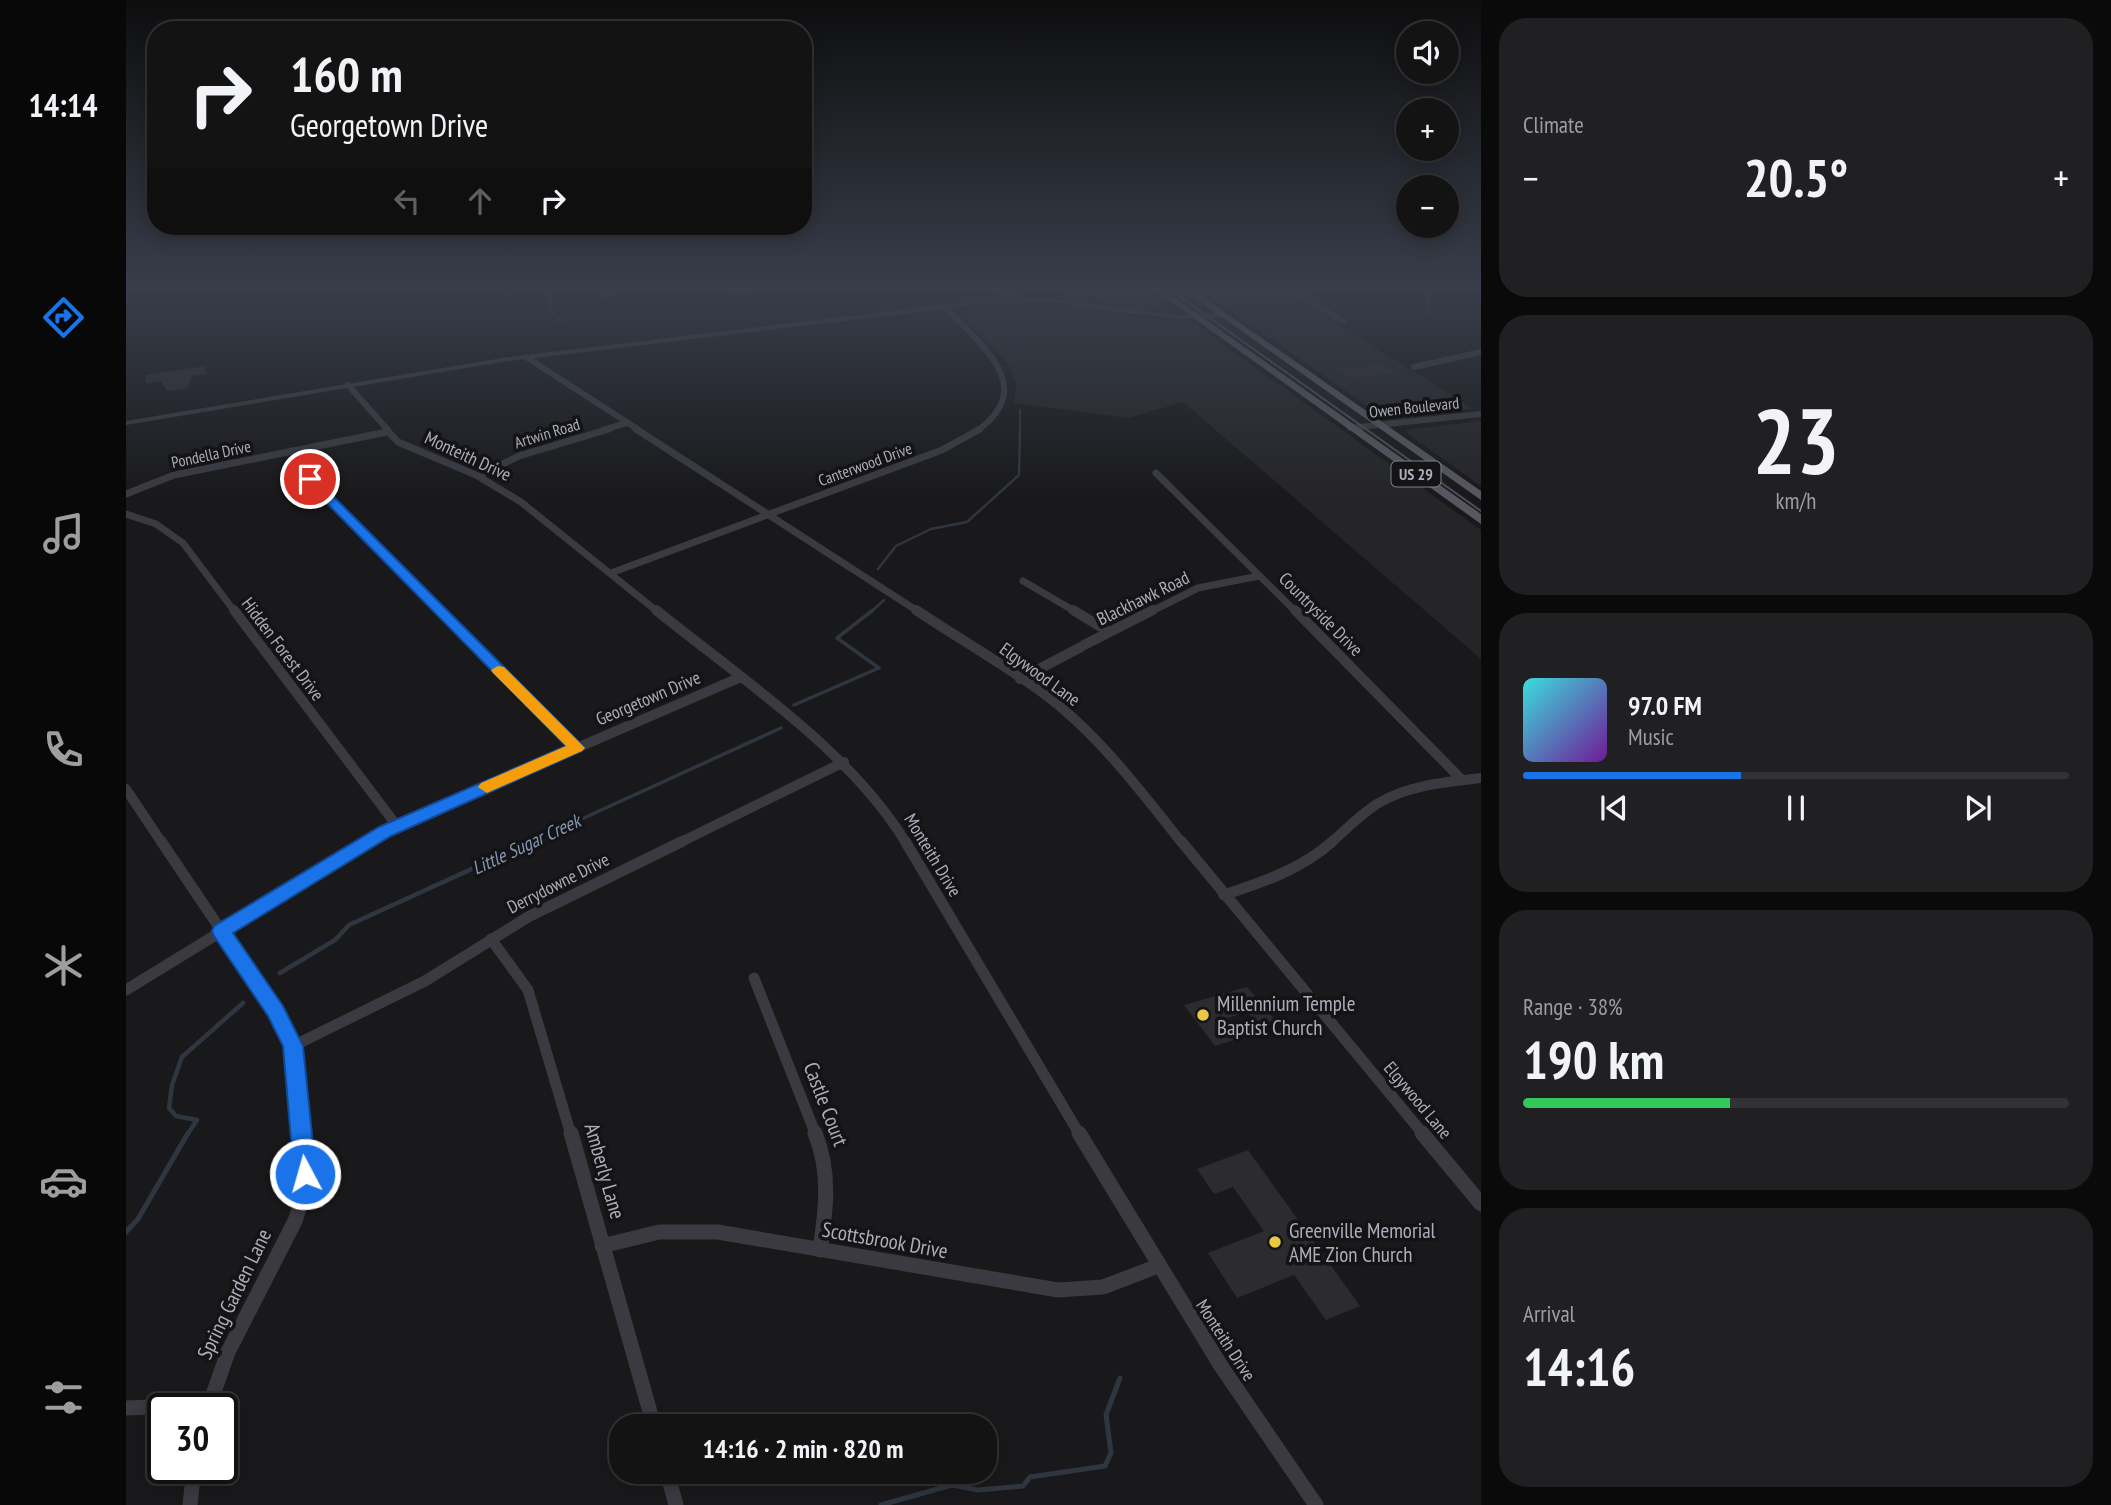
<!DOCTYPE html>
<html lang="en">
<head>
<meta charset="utf-8">
<style>
	:root { --surface:#131314; --page:#202022; --text:#f1f3f6; --muted:#9d9ea0; --line:#323234; --accent:#1a73e8 }
	body { margin:0; font-family:"PT Sans Narrow",sans-serif; background:var(--page); color:var(--text); height:100vh; display:flex; flex-direction:column; font-size:26px; white-space:nowrap }
	* { box-sizing:border-box; margin:0 }
	p { font-size:23px; color:var(--muted) }
	.icon { flex:none; width:38px; height:38px; fill:none; stroke:currentColor; stroke-width:2; stroke-linecap:round; stroke-linejoin:round }
	.map { position:relative; flex:1; overflow:hidden }
	.sheet { display:flex; flex-direction:column; gap:18px; padding:18px; background:#0a0a0b; width:630px }
	.sheet>* { flex:none }
	.top-card { position:absolute; left:21px; top:21px; width:665px; height:214px; border-radius:28px; box-shadow:0 4px 18px #0003,0 0 0 2px var(--line); background:#131314; color:var(--text); overflow:hidden }
	.controls { position:absolute; left:1270px; top:21px; display:grid; gap:14px }
	.controls a { display:grid; place-items:center; width:63px; height:63px; border-radius:50%; background:var(--surface); box-shadow:0 4px 18px #0003,0 0 0 2px var(--line); font-size:35px }
	.speed { position:absolute; left:21px; top:1393px; display:flex; gap:14px; font-size:35px; font-weight:700; text-align:center }
	.speed>* { display:grid; place-content:center; width:91px; height:91px; border-radius:50%; background:var(--surface); box-shadow:0 4px 18px #0003,0 0 0 2px var(--line); line-height:1 }
	.speed .limit { border:4px solid #111; border-radius:10px; background:#fff; color:#111 }
	.pin { position:absolute; display:grid; place-items:center; width:60px; height:60px; color:#fff; margin:-30px; border:4px solid #fff; border-radius:50%; box-shadow:0 2px 7px #0007 }
	.me { position:absolute; width:77px; margin:-38px; rotate:354deg; stroke-linejoin:round; filter:drop-shadow(0 0 5px #0008) }
	.turn { display:flex; align-items:center; gap:24px; height:147px; padding:0 28px; font-size:32px }
	.turn .icon { width:91px; height:91px; stroke-width:2.5 }
	.turn b { display:block; font-size:49px; line-height:60px }
	.lanes { display:flex; align-items:center; height:66px; padding:0 28px; background:#0003; justify-content:center; gap:35px; direction:ltr }
	.lanes .off { opacity:.35 }
	.big { font-size:52px; font-weight:800; line-height:1.1 }
	.sheet .card { flex:1; display:flex; flex-direction:column; justify-content:center; gap:10px; min-width:0; padding:0 24px; border-radius:28px; background:var(--page) }
	.sheet .dial { align-items:center; gap:0 }
	.dial b { font-size:91px; line-height:1 }
	.song { display:flex; align-items:center; gap:21px }
	.cover { width:84px; height:84px; border-radius:10px; background:linear-gradient(135deg,hsl(180 70% 55%),hsl(280 70% 35%)) }
	.played { height:7px; border-radius:4px; background:linear-gradient(90deg,var(--accent) 40%,var(--line) 40%) }
	.keys { display:flex; justify-content:space-around; direction:ltr }
	.heat { display:flex; justify-content:space-between; align-items:center; font-size:38px; direction:ltr }
	.charge { height:10px; border-radius:5px; background:linear-gradient(90deg,#34c759 38%,var(--line) 0) }
	.trip { position:absolute; left:483px; top:1414px; width:388px; height:70px; border-radius:28px; background:var(--surface); box-shadow:0 4px 18px #0003,0 0 0 2px var(--line); font-weight:800; line-height:70px; text-align:center }
	main { display:flex; flex:1; min-height:0 }
	.dock { display:flex; flex-direction:column; width:126px; justify-content:space-around; align-items:center; background:#080808; color:var(--muted) }
	.dock .icon { width:49px; height:49px }
	.dock .current { color:var(--accent) }
	.dock b { font-size:32px; color:var(--text) }
	.map>svg:first-child { display:block }
	.built { fill:#252528 }
	.green { fill:#1f2621 }
	.lines { fill:none; stroke-linecap:round; stroke-linejoin:round }
	.stream-far4 { stroke:#2f363f; stroke-width:2 }
	.stream-far3 { stroke:#2f363f; stroke-width:2.5 }
	.stream-far2 { stroke:#2f363f; stroke-width:3.5 }
	.stream-far1 { stroke:#2f363f; stroke-width:4.5 }
	.stream { stroke:#2f363f; stroke-width:5 }
	.building { fill:#2c2c2f }
	.minor-far4 { stroke:#3a3a40; stroke-width:6 }
	.minor-far3 { stroke:#3a3a40; stroke-width:7 }
	.minor-far2 { stroke:#3a3a40; stroke-width:10 }
	.minor-far1 { stroke:#3a3a40; stroke-width:11 }
	.minor { stroke:#3a3a40; stroke-width:15 }
	.tertiary { fill:#3a3a40; fill-rule:evenodd }
	.primary { fill:#56575f; fill-rule:evenodd }
	.tram { stroke:#4d4e55; stroke-width:2 }
	.route { fill:#1a73e8; stroke:#114b97; stroke-width:2 }
	.slow { fill:#f59e0b }
	.poi-dot { fill:#eac942; stroke:#141416; stroke-width:2.5 }
	.labels { text-anchor:middle; dominant-baseline:central; stroke-width:7; stroke-linejoin:round; paint-order:stroke }
	.far-street-label { font-size:16px; fill:#acaeba; stroke:#141416 }
	.shield { fill:#141416; stroke:#7e8089; stroke-width:2 }
	.shield-label { font-size:16px; font-weight:bold; fill:#acaeba }
	.street-label { font-size:18px; fill:#acaeba; stroke:#141416 }
	.water-label { font-size:19px; font-style:italic; fill:#8597b3; stroke:#141416 }
	.near-poi-label { font-size:21px; fill:#acaeba; stroke:#141416; text-anchor:start }
	.near-street-label { font-size:21px; fill:#acaeba; stroke:#141416 }
</style>
</head>
<body>
<main>
<nav class="dock">
<b>14:14</b>
<svg class="icon current" aria-label="directions" viewBox="0 0 24 24"><path d="M12 3l9 9-9 9-9-9zM9 14v-3h6M13 9l2 2-2 2"/></svg>
<svg class="icon" aria-label="music" viewBox="0 0 24 24"><path d="M9 18V5l10-2v13"/><circle cx="6" cy="18" r="3"/><circle cx="16" cy="16" r="3"/></svg>
<svg class="icon" aria-label="phone" viewBox="0 0 24 24"><path d="M5 4h4l2 5-3 2q2 4 5 5l2-3 5 2v4C11 20 4 13 5 4z"/></svg>
<svg class="icon" aria-label="climate" viewBox="0 0 24 24"><path d="M12 3v18M4 7l16 10M4 17L20 7"/></svg>
<svg class="icon" aria-label="car" viewBox="0 0 24 24"><path d="M5 17H2v-5l4-1 3-4h7l3 4 3 1v5h-3M9 17h6M6 11h13"/><circle cx="7" cy="17" r="2"/><circle cx="17" cy="17" r="2"/></svg>
<svg class="icon" aria-label="filters" viewBox="0 0 24 24"><path d="M4 7h16M4 17h16"/><circle cx="9" cy="7" r="2"/><circle cx="15" cy="17" r="2"/></svg>
</nav>
<div class="map">
<svg width="1355" height="1505" viewBox="0 0 1355 1505">
	<rect width="100%" height="100%" fill="#19191b"/>
	<path class="built" d="M991,286H1015L1043,310H1015L983,304L962,292L993,288Z
		M1068,286H1152L1347,409L1270,418L1253,414Z
		M886,304L944,307L1069,324L1355,530V659L1057,402L1003,418L888,403L890,384L883,366L830,309Z
		M1355,421V486L1283,435L1279,430Z"/>
	<path class="green" d="M933,286H991L994,288L964,292L983,304L946,297Z"/>
	<g class="lines">
		<path class="stream-far4" d="M421,286L425,292L423,310L436,323
			M1301,315L1303,296L1308,286
			M894,430V410"/>
		<path class="stream-far3" d="M752,569L770,546L805,529L841,522L893,475L894,429
			M745,612L758,600"/>
		<path class="stream-far2" d="M668,705L753,668L711,638L747,610
			M403,843L655,728"/>
		<path class="stream-far1" d="M154,973L209,940L223,925L407,841
			M61,1135L71,1120L50,1116L43,1108L46,1085L56,1057L117,1003"/>
		<path class="stream" d="M0,1232L12,1219L62,1133
			M755,1505L826,1485L852,1490L897,1486L904,1477L979,1466L985,1453L980,1415L994,1378"/>
	</g>
	<path class="building" d="M1258,364L1271,373L1225,378L1212,369Z
		M79,366L80,374L66,376L62,388L41,391L35,381L20,384L19,375Z
		M1121,987L1153,1025L1137,1031L1121,1012L1093,1021L1108,1040L1089,1046L1058,1005Z
		M1122,1150L1234,1306L1200,1320L1168,1275L1111,1298L1082,1253L1138,1231L1107,1187L1088,1194L1071,1169Z"/>
	<g class="lines">
		<path class="minor-far4" d="M475,286L480,295
			M586,286L608,289L659,286
			M869,286L885,300
			M1159,286L1217,321
			M819,307C853,344 913,386 852,430
			M400,357L513,430
			M1288,367L1355,352
			M222,385L262,430
			M1224,428L1355,414
			M477,430L501,423"/>
		<path class="minor-far3" d="M260,429L272,442L350,475L395,502L532,612
			M510,429L793,612
			M166,451L184,479L316,612
			M1030,473L1170,612
			M352,476L393,456L483,429
			M0,494L48,475L261,432
			M0,514L30,524L57,543L109,612
			M485,573L816,450L854,429
			M897,581L950,612
			M1024,612L1072,588L1133,576"/>
		<path class="minor-far2" d="M108,610L271,826
			M314,610L451,748
			M530,610C614,678 724,750 780,843
			M790,610C832,638 876,663 917,693C971,733 1014,790 1056,843
			M947,610L983,632
			M1169,610L1336,780
			M958,645L1027,610
			M894,679L955,647
			M0,789L36,843
			M240,843L259,831L615,677
			M553,843L718,762
			M1205,843C1220,829 1234,815 1251,804C1281,785 1320,782 1355,778"/>
		<path class="minor-far1" d="M35,841L150,1012L167,1046L175,1135
			M779,841L954,1135
			M1055,841L1298,1135
			M1098,895C1137,882 1176,869 1207,841
			M365,939L402,990L445,1135
			M628,978L690,1135
			M0,990L243,841
			M167,1046L299,981L402,917L557,841"/>
		<path class="minor" d="M445,1133L528,1426
			M689,1133C705,1173 700,1209 694,1250
			M953,1133L1095,1366L1190,1505
			M1296,1133L1355,1204
			M476,1246L533,1232H592L932,1290L977,1287L1032,1266
			M0,1408L83,1405
			M82,1409L102,1352L169,1221L177,1197L179,1174L175,1133
			M541,1472L550,1505
			M64,1505L68,1468"/>
		<path class="tertiary" d="M920,298L1053,315L1098,313L1101,315L1098,317L1053,319L942,306L939,303L900,302L859,304L376,362L0,425V421L376,358L839,302Z"/>
		<path class="primary" d="M1023,286H1032L1355,514V524Z
			M1052,286H1061L1355,491V500Z"/>
		<path class="tram" d="M1039,286L1355,511"/>
	</g>
	<linearGradient id="sky" x2="0" y2="1"><stop stop-color="#0e0e0f"/><stop offset="0.58" stop-color="#383e4a"/><stop offset="1" stop-color="#383e4a" stop-opacity="0"/></linearGradient>
	<rect width="1355" height="497" fill="url(#sky)"/>
	<path class="route" d="M180,477H188L459,748L456,751L265,836L107,933L157,1006L177,1046L190,1174L187,1181L179,1184L171,1181L168,1174L157,1046L142,1016L88,936L86,931L88,926L253,827L440,746L180,482Z"/>
	<path class="slow" d="M372,666L378,667L459,748L456,751L361,793L352,787L355,783L440,746L367,673L365,670Z"/>
	<g class="poi-dot">
		<circle cx="1077" cy="1015" r="7"/>
		<circle cx="1149" cy="1242" r="7"/>
	</g>
	<g class="labels">
		<g class="far-street-label">
			<text transform="translate(1288 407) rotate(-6)">Owen Boulevard</text>
			<text transform="translate(421 433) rotate(-17)">Artwin Road</text>
			<text transform="translate(85 454) rotate(-12)">Pondella Drive</text>
			<text transform="translate(739 464) rotate(-20)">Canterwood Drive</text>
		</g>
		<rect class="shield" x="1265.5" y="461.5" width="49" height="25" rx="5"/>
		<g class="shield-label">
			<text x="1290" y="474">US 29</text>
		</g>
		<g class="street-label">
			<text transform="translate(342 456) rotate(25)">Monteith Drive</text>
			<text transform="translate(1017 598) rotate(-26)">Blackhawk Road</text>
			<text transform="translate(1195 614) rotate(45)">Countryside Drive</text>
			<text transform="translate(157 649) rotate(53)">Hidden Forest Drive</text>
			<text transform="translate(914 674) rotate(36)">Elgywood Lane</text>
			<text transform="translate(522 698) rotate(-23)">Georgetown Drive</text>
			<text transform="translate(807 855) rotate(59)">Monteith Drive</text>
			<text transform="translate(432 883) rotate(-27)">Derrydowne Drive</text>
			<text transform="translate(1292 1100) rotate(50)">Elgywood Lane</text>
			<text transform="translate(1100 1340) rotate(57)">Monteith Drive</text>
		</g>
		<g class="water-label">
			<text transform="translate(400 844) rotate(-25)">Little Sugar Creek</text>
		</g>
		<g class="near-poi-label">
			<text x="1091" y="1003">Millennium Temple<tspan x="1091" dy="24">Baptist Church</tspan></text>
			<text x="1163" y="1230">Greenville Memorial<tspan x="1163" dy="24">AME Zion Church</tspan></text>
		</g>
		<g class="near-street-label">
			<text transform="translate(700 1104) rotate(69)">Castle Court</text>
			<text transform="translate(479 1171) rotate(74)">Amberly Lane</text>
			<text transform="translate(759 1240) rotate(10)">Scottsbrook Drive</text>
			<text transform="translate(108 1294) rotate(-64)">Spring Garden Lane</text>
		</g>
	</g>
</svg>
<div class="controls">
<a><svg class="icon" aria-label="sound" viewBox="0 0 24 24"><path d="M4 9h4l5-4v14l-5-4H4zM17 9q2 3 0 6"/></svg></a>
<a>+</a>
<a>−</a>
</div>
<div class="speed"><div class="limit">30</div></div>
<div class="pin" style="left:184px;top:479px;background:#d93025"><svg class="icon" aria-label="arrive" viewBox="0 0 24 24"><path d="M6 21V4h12l-3 4 3 4H6"/></svg></div>
<svg class="me" style="left:179px;top:1174px" viewBox="-20 -20 40 40"><circle r="17" fill="#1a73e8" stroke="#fff" stroke-width="3"/><path d="M0-11L8 9 0 5-8 9z" fill="#fff"/></svg>
<div class="trip">14:16 · 2 min · 820 m</div>
<div class="top-card">
<div class="turn"><svg class="icon" aria-label="right" viewBox="0 0 24 24"><path d="M7 20v-9h11M14 6l5 5-5 5"/></svg><div><b>160 m</b>Georgetown Drive</div></div>
<div class="lanes"><svg class="icon off" aria-label="left" viewBox="0 0 24 24"><path d="M17 20v-9H6M10 6l-5 5 5 5"/></svg><svg class="icon off" aria-label="ahead" viewBox="0 0 24 24"><path d="M12 20V5M6 11l6-6 6 6"/></svg><svg class="icon" aria-label="right" viewBox="0 0 24 24"><path d="M7 20v-9h11M14 6l5 5-5 5"/></svg></div>
</div>
</div>
<section class="sheet">
<div class="card"><p>Climate</p>
<div class="heat"><a>−</a><b class="big">20.5°</b><a>+</a></div>
</div>
<div class="card dial"><b>23</b><p>km/h</p></div>
<div class="card">
<div class="song"><i class="cover"></i><div><b>97.0 FM</b><p>Music</p></div></div>
<div class="played"></div>
<div class="keys"><svg class="icon" aria-label="previous" viewBox="0 0 24 24"><path d="M18 5L8 12l10 7zM5 5v14"/></svg><svg class="icon" aria-label="pause" viewBox="0 0 24 24"><path d="M8 5v14M16 5v14"/></svg><svg class="icon" aria-label="next" viewBox="0 0 24 24"><path d="M6 5l10 7-10 7zM19 5v14"/></svg></div>
</div>
<div class="card"><p>Range · 38%</p><b class="big">190 km</b><div class="charge"></div></div>
<div class="card"><p>Arrival</p><b class="big">14:16</b></div>
</section>
</main>
</body>
</html>
